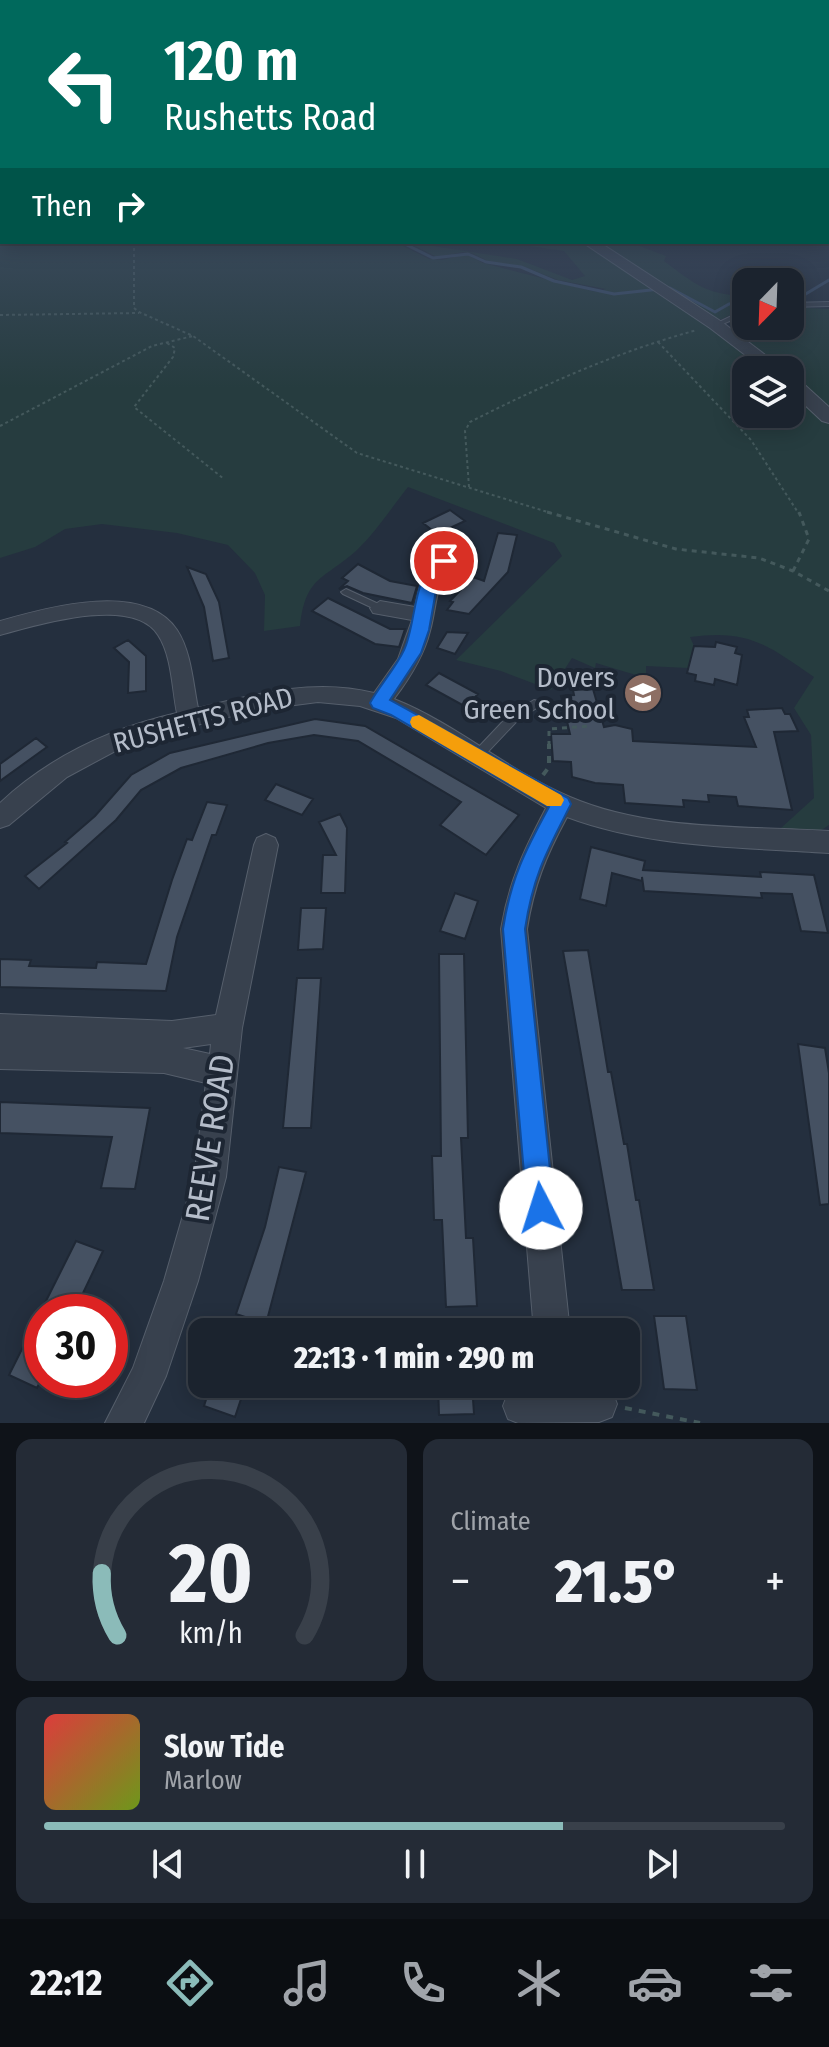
<!DOCTYPE html>
<html lang="en">
<head>
<meta charset="utf-8">
<style>
	:root { --surface:#1b232e; --page:#242b36; --text:#f1f3f6; --muted:#a0a4aa; --line:#39404a; --accent:#8bbbb9 }
	body { margin:0; font-family:"Fira Sans Condensed",sans-serif; background:var(--page); color:var(--text); height:100vh; display:flex; flex-direction:column; font-size:30px; white-space:nowrap }
	* { box-sizing:border-box; margin:0 }
	p { font-size:26px; color:var(--muted) }
	.icon { flex:none; width:44px; height:44px; fill:none; stroke:currentColor; stroke-width:2; stroke-linecap:round; stroke-linejoin:round }
	.map { position:relative; height:1423px; overflow:hidden }
	.details { display:flex; flex-direction:column; gap:16px; padding:16px; background:#0f1319; flex:1 }
	.details>* { flex:none }
	.top-card { position:absolute; left:0px; top:0px; width:830px; height:244px; box-shadow:0 4px 20px #0003,0 0 0 2px var(--line); background:#00695c; color:#fff; overflow:hidden }
	.needle { width:52px; rotate:203deg }
	.buttons { position:absolute; left:732px; top:268px; display:grid; gap:16px }
	.buttons a { display:grid; place-items:center; width:72px; height:72px; border-radius:16px; background:var(--surface); box-shadow:0 4px 20px #0003,0 0 0 2px var(--line); font-size:40px }
	.speed { position:absolute; left:24px; top:1294px; display:flex; gap:16px; font-size:40px; font-weight:700; text-align:center }
	.speed>* { display:grid; place-content:center; width:104px; height:104px; border-radius:50%; background:var(--surface); box-shadow:0 4px 20px #0003,0 0 0 2px var(--line); line-height:1 }
	.speed .limit { border:12px solid #d22; background:#fff; color:#111 }
	.pin { position:absolute; display:grid; place-items:center; width:68px; height:68px; color:#fff; margin:-34px; border:4px solid #fff; border-radius:50%; box-shadow:0 2px 8px #0007 }
	.me { position:absolute; width:88px; margin:-44px; rotate:355deg; stroke-linejoin:round; filter:drop-shadow(0 0 6px #0008) }
	.turn { display:flex; align-items:center; gap:28px; height:168px; padding:0 32px; font-size:36px }
	.turn .icon { width:104px; height:104px; stroke-width:2.5 }
	.turn b { display:block; font-size:56px; line-height:68px }
	.then { display:flex; align-items:center; height:76px; padding:0 32px; background:#0003; gap:16px; font-size:30px }
	.big { font-size:60px; font-weight:800; line-height:1.1 }
	.details .tile { flex:1; display:flex; flex-direction:column; justify-content:center; gap:12px; min-width:0; padding:0 28px; border-radius:16px; background:var(--page) }
	.details .dial { align-items:center; gap:0 }
	.dial svg { height:208px; overflow:visible; fill:none; stroke:var(--line); stroke-width:7; stroke-linecap:round; text-anchor:middle }
	.dial text { fill:var(--text); stroke:none }
	.song { display:flex; align-items:center; gap:24px }
	.cover { width:96px; height:96px; border-radius:12px; background:linear-gradient(135deg,hsl(0 70% 55%),hsl(80 70% 35%)) }
	.played { height:8px; border-radius:4px; background:linear-gradient(90deg,var(--accent) 70%,var(--line) 70%) }
	.keys { display:flex; justify-content:space-around; direction:ltr }
	.heat { display:flex; justify-content:space-between; align-items:center; font-size:44px; direction:ltr }
	.details .tiles { flex:1; display:grid; gap:16px; grid-template-columns:1fr 1fr }
	.tile:last-child { grid-column:span 2 }
	.trip { position:absolute; left:188px; top:1318px; width:452px; height:80px; border-radius:16px; background:var(--surface); box-shadow:0 4px 20px #0003,0 0 0 2px var(--line); font-weight:800; line-height:80px; text-align:center }
	.dock { display:flex; height:128px; justify-content:space-around; align-items:center; background:#0b0e12; color:var(--muted) }
	.dock .icon { width:56px; height:56px }
	.dock .active { color:var(--accent) }
	.dock b { font-size:36px; color:var(--text) }
	.map>svg:first-child { display:block }
	.green { fill:#263c3f }
	.lines { fill:none; stroke-linecap:round; stroke-linejoin:round }
	.stream { stroke:#394c67; stroke-width:3 }
	.building { fill:#455162; stroke:#1f2835; stroke-width:2 }
	.service-casing { stroke:#565f6c; stroke-width:2 }
	.minor-casing { stroke:#565f6c; stroke-width:2 }
	.tertiary-casing { stroke:#565f6c; stroke-width:2 }
	.path-far2 { stroke:#44595c; stroke-width:2; stroke-dasharray:3 3; stroke-linecap:butt }
	.path-far1 { stroke:#44595c; stroke-width:3; stroke-dasharray:5 5; stroke-linecap:butt }
	.path { stroke:#44595c; stroke-width:4; stroke-dasharray:7 7; stroke-linecap:butt }
	.service { fill:#38414e; fill-rule:evenodd }
	.minor { fill:#38414e; fill-rule:evenodd }
	.tertiary { fill:#38414e; fill-rule:evenodd }
	.route { fill:#1a73e8; stroke:#114b97; stroke-width:2 }
	.slow { fill:#f59e0b }
	.labels { text-anchor:middle; dominant-baseline:central; stroke-width:8; stroke-linejoin:round; paint-order:stroke }
	.poi-label { font-size:28px; fill:#b4bcc9; stroke:#1d2633; text-anchor:end }
	.street-label { font-size:28px; fill:#b4bcc9; stroke:#1d2633 }
	.near-street-label { font-size:34px; fill:#b4bcc9; stroke:#1d2633 }
</style>
</head>
<body>
<div class="map">
<svg width="829" height="1423" viewBox="0 0 829 1423">
	<rect width="100%" height="100%" fill="#242f3e"/>
	<path class="green" d="M0,217L2,242H395L429,259L442,260L466,254L483,263L596,292L606,289L558,280L522,266L490,262L472,253L463,252L437,257L407,242L517,259L572,280L585,276L564,251L515,244V242H629L666,256L664,261C695,284 706,295 746,296V307L722,319H712L660,285L648,288L709,326L768,370H746V414H790V388L829,423V825L820,831L781,828L814,798L811,735L794,708L814,677C767,645 749,629 690,637L694,646L688,668L646,666V678L596,663L595,668L572,658L551,690L501,671L456,660L562,556L554,543L408,487C392,507 376,532 357,550C324,580 306,575 300,626L264,631L265,595L255,573L228,545L177,533L102,524L65,529L35,547L0,558Z
		M790,307L829,309V411L790,376V370H783L731,327L746,314V326H790Z"/>
	<g class="lines">
		<path class="stream" d="M401,242L433,258L468,254L486,262L521,267L554,281L614,294L660,289
			M670,288L715,312L729,304L746,301
			M790,298L804,295L829,280"/>
	</g>
	<path class="building" d="M450,510L465,521L437,534L423,523Z
		M498,533L517,535L508,572L469,614L447,610L453,602L450,601L473,577L484,581Z
		M358,564L390,581L417,586L412,603L363,593L347,586L339,589L348,581L342,578Z
		M187,567L206,574L219,602L229,658L213,661L204,607Z
		M328,598L390,629H405L399,647L375,644L312,611Z
		M447,632L468,633L455,654L437,648Z
		M128,640L146,656V691L128,693L129,662L114,648Z
		M716,642L737,647L735,653L742,655L737,685L715,679L714,685L695,681L696,675L687,673L694,646L715,647Z
		M439,673L478,694L466,707L426,685Z
		M593,689L604,727L615,725L632,729L633,741L756,747L744,717H749L747,710L782,708L785,714H790L798,731L774,732L792,810L738,806L736,797L708,795L709,802L683,800L684,807L625,803L623,785L595,783L572,777L571,762L553,761L551,734H570L561,696L574,695L573,690Z
		M315,719L365,726L519,815L486,855L440,825L461,802L358,741L314,735L268,743L181,768L141,790L116,820L39,889L25,876L67,843L65,842L95,816L131,775L170,753Z
		M36,738L47,747L0,781V764Z
		M276,784L313,799L302,815L265,800Z
		M207,802L227,805L216,835H212L177,937L166,991L0,987V959L31,960L29,966L96,968L97,962L146,964L172,880L187,839L192,840Z
		M340,814L347,828L345,893H321L323,855H336L319,822Z
		M591,847L645,861L643,870L761,877L760,872L814,875L828,933L801,931L792,894L761,893L762,898L644,891L642,877V881L612,873L606,906L580,899Z
		M455,893L478,901L465,939L440,931Z
		M301,908H326L323,949L298,950Z
		M588,950L608,1072H611L624,1144H627L636,1200H639L654,1290H622L563,951Z
		M439,954H464L468,1138H461L466,1238H473L477,1306L446,1307L442,1220H434L432,1156H441Z
		M297,978H321L311,1128H283Z
		M798,1044L825,1048L829,1073V1204L820,1205Z
		M0,1102L150,1108L135,1189L101,1188L112,1137L0,1133Z
		M279,1167L306,1172L266,1324L236,1314L265,1227Z
		M76,1241L103,1251L74,1312H42V1378L37,1388L9,1375Z
		M654,1316H686L697,1390L664,1389Z
		M211,1384H246L235,1417L204,1406Z
		M438,1384H472L474,1414L439,1415Z"/>
	<g class="lines">
		<defs>
			<path id="service" d="M829,302V306L790,307V303Z
				M746,309V314L718,326L713,325Z
				M346,589L383,606L385,608L383,610H377L343,594L341,592Z
				M534,700L538,701L539,704L538,707L517,721L481,759H473L471,756L473,753L509,715Z"/>
			<path id="minor" d="M426,548L471,565L473,569L464,575L448,569C435,589 436,610 430,631C424,656 409,679 394,699C457,724 508,771 570,797C649,831 744,826 829,831V853C741,847 650,848 567,817C546,856 534,885 527,929L570,1332H534L501,929C509,881 524,850 546,808L396,718L360,706L318,702L256,710L134,741L67,777L9,825L0,828V803C50,756 111,728 177,713C172,689 172,656 158,635C133,595 37,625 0,635V621C47,608 143,580 177,630C191,651 193,683 198,708C256,694 314,678 374,693L398,659L412,620L373,613L370,608L380,601L415,607L420,586L432,563L417,554Z
				M266,834L275,838L278,845L242,1028L226,1177L198,1281L166,1376L144,1423H105L133,1368L164,1281L194,1177L206,1083L164,1073L0,1069V1014L172,1021L216,1015L254,845L257,838ZM211,1044L210,1054L183,1048Z
				M599,1386L612,1391L617,1404L612,1417L599,1422L518,1423L508,1419L503,1406L508,1393L521,1388Z"/>
			<path id="tertiary" d="M582,242H599L722,322L785,370H765L710,328Z
				M790,376L796,377L829,407V423L822,421L790,391Z"/>
		</defs>
		<use href="#service" class="service-casing"/>
		<use href="#minor" class="minor-casing"/>
		<use href="#tertiary" class="tertiary-casing"/>
		<path class="path-far2" d="M134,242V308L139,312L193,336L357,453L554,514
			M0,315L139,313
			M658,342L751,440L799,514
			M167,343L175,348L173,357L134,407L224,479
			M0,426L152,346L193,336
			M469,487L465,431L470,422C543,385 617,352 697,330"/>
		<path class="path-far1" d="M547,512L676,549L759,558L793,571L829,591
			M793,571L809,539L799,512
			M549,746V729L591,726"/>
		<path class="path" d="M543,775L549,767V744
			M625,1408L700,1423"/>
		<use href="#service" class="service"/>
		<use href="#minor" class="minor"/>
		<use href="#tertiary" class="tertiary"/>
	</g>
	<linearGradient id="sky" x2="0" y2="1"><stop stop-color="#141a22"/><stop offset="0.49" stop-color="#3f4d63"/><stop offset="1" stop-color="#3f4d63" stop-opacity="0"/></linearGradient>
	<rect width="829" height="388" fill="url(#sky)"/>
	<path class="route" d="M444,556L452,561L438,579L429,630L421,653L390,700L568,798L571,804C547,851 533,875 525,929L554,1208L550,1218L541,1222L531,1218L527,1208L503,929C511,878 525,851 549,807L391,715L373,708L370,703C380,685 395,669 404,650C417,624 412,567 444,556Z"/>
	<path class="slow" d="M419,715L561,795L564,800L561,806H547L412,727L410,722L412,717Z"/>
	<defs>
		<symbol id="school-disc" viewBox="-11 -11 22 22"><circle r="9.5" fill="#8d6e63" stroke="#1d2633"/><path d="M0-5L7-2L0 1L-7-2ZM-4 1L0 2.5L4 1V4Q0 6-4 4Z" fill="#fff"/></symbol>
	</defs>
	<g fill-rule="evenodd">
		<use href="#school-disc" x="621" y="671" width="44" height="44"/>
	</g>
	<g class="labels">
		<g class="poi-label">
			<text x="615" y="677">Dovers<tspan x="615" dy="32">Green School</tspan></text>
		</g>
		<g class="street-label">
			<text transform="translate(203 720) rotate(-15)">RUSHETTS ROAD</text>
		</g>
		<g class="near-street-label">
			<text transform="translate(210 1138) rotate(-81)">REEVE ROAD</text>
		</g>
	</g>
</svg>
<div class="buttons">
<a><svg class="needle" viewBox="-14 -14 28 28"><path d="M0-13l5 13h-10z" fill="#e53935"/><path d="M0 13l5-13h-10z" fill="#a0a4aa"/></svg></a>
<a><svg class="icon" aria-label="layers" viewBox="0 0 24 24"><path d="M12 4l9 5-9 5-9-5zM3 14l9 5 9-5"/></svg></a>
</div>
<div class="speed"><div class="limit">30</div></div>
<div class="pin" style="left:444px;top:561px;background:#d93025"><svg class="icon" aria-label="arrive" viewBox="0 0 24 24"><path d="M6 21V4h12l-3 4 3 4H6"/></svg></div>
<svg class="me" style="left:541px;top:1208px" viewBox="-20 -20 40 40"><circle r="19" fill="#fff"/><path d="M0-13L10 11 0 6-10 11z" fill="#1a73e8"/></svg>
<div class="trip">22:13 · 1 min · 290 m</div>
<div class="top-card">
<div class="turn"><svg class="icon" aria-label="left" viewBox="0 0 24 24"><path d="M17 20v-9H6M10 6l-5 5 5 5"/></svg><div><b>120 m</b>Rushetts Road</div></div>
<div class="then">Then<svg class="icon" aria-label="right" viewBox="0 0 24 24"><path d="M7 20v-9h11M14 6l5 5-5 5"/></svg></div>
</div>
</div>
<section class="details">
<div class="tiles">
<div class="tile dial"><svg viewBox="0 0 100 80">
<path d="M14 69A42 42 0 1 1 86 69"/>
<path d="M14 69A42 42 0 0 1 8 45" stroke="#8bbbb9"/>
<text x="50" y="56" font-size="32" font-weight="700">20</text>
<text x="50" y="72" font-size="11">km/h</text>
</svg></div>
<div class="tile"><p>Climate</p>
<div class="heat"><a>−</a><b class="big">21.5°</b><a>+</a></div>
</div>
<div class="tile">
<div class="song"><i class="cover"></i><div><b>Slow Tide</b><p>Marlow</p></div></div>
<div class="played"></div>
<div class="keys"><svg class="icon" aria-label="previous" viewBox="0 0 24 24"><path d="M18 5L8 12l10 7zM5 5v14"/></svg><svg class="icon" aria-label="pause" viewBox="0 0 24 24"><path d="M8 5v14M16 5v14"/></svg><svg class="icon" aria-label="next" viewBox="0 0 24 24"><path d="M6 5l10 7-10 7zM19 5v14"/></svg></div>
</div>
</div>
</section>
<nav class="dock">
<b>22:12</b>
<svg class="icon active" aria-label="directions" viewBox="0 0 24 24"><path d="M12 3l9 9-9 9-9-9zM9 14v-3h6M13 9l2 2-2 2"/></svg>
<svg class="icon" aria-label="music" viewBox="0 0 24 24"><path d="M9 18V5l10-2v13"/><circle cx="6" cy="18" r="3"/><circle cx="16" cy="16" r="3"/></svg>
<svg class="icon" aria-label="phone" viewBox="0 0 24 24"><path d="M5 4h4l2 5-3 2q2 4 5 5l2-3 5 2v4C11 20 4 13 5 4z"/></svg>
<svg class="icon" aria-label="climate" viewBox="0 0 24 24"><path d="M12 3v18M4 7l16 10M4 17L20 7"/></svg>
<svg class="icon" aria-label="car" viewBox="0 0 24 24"><path d="M5 17H2v-5l4-1 3-4h7l3 4 3 1v5h-3M9 17h6M6 11h13"/><circle cx="7" cy="17" r="2"/><circle cx="17" cy="17" r="2"/></svg>
<svg class="icon" aria-label="filters" viewBox="0 0 24 24"><path d="M4 7h16M4 17h16"/><circle cx="9" cy="7" r="2"/><circle cx="15" cy="17" r="2"/></svg>
</nav>
</body>
</html>
